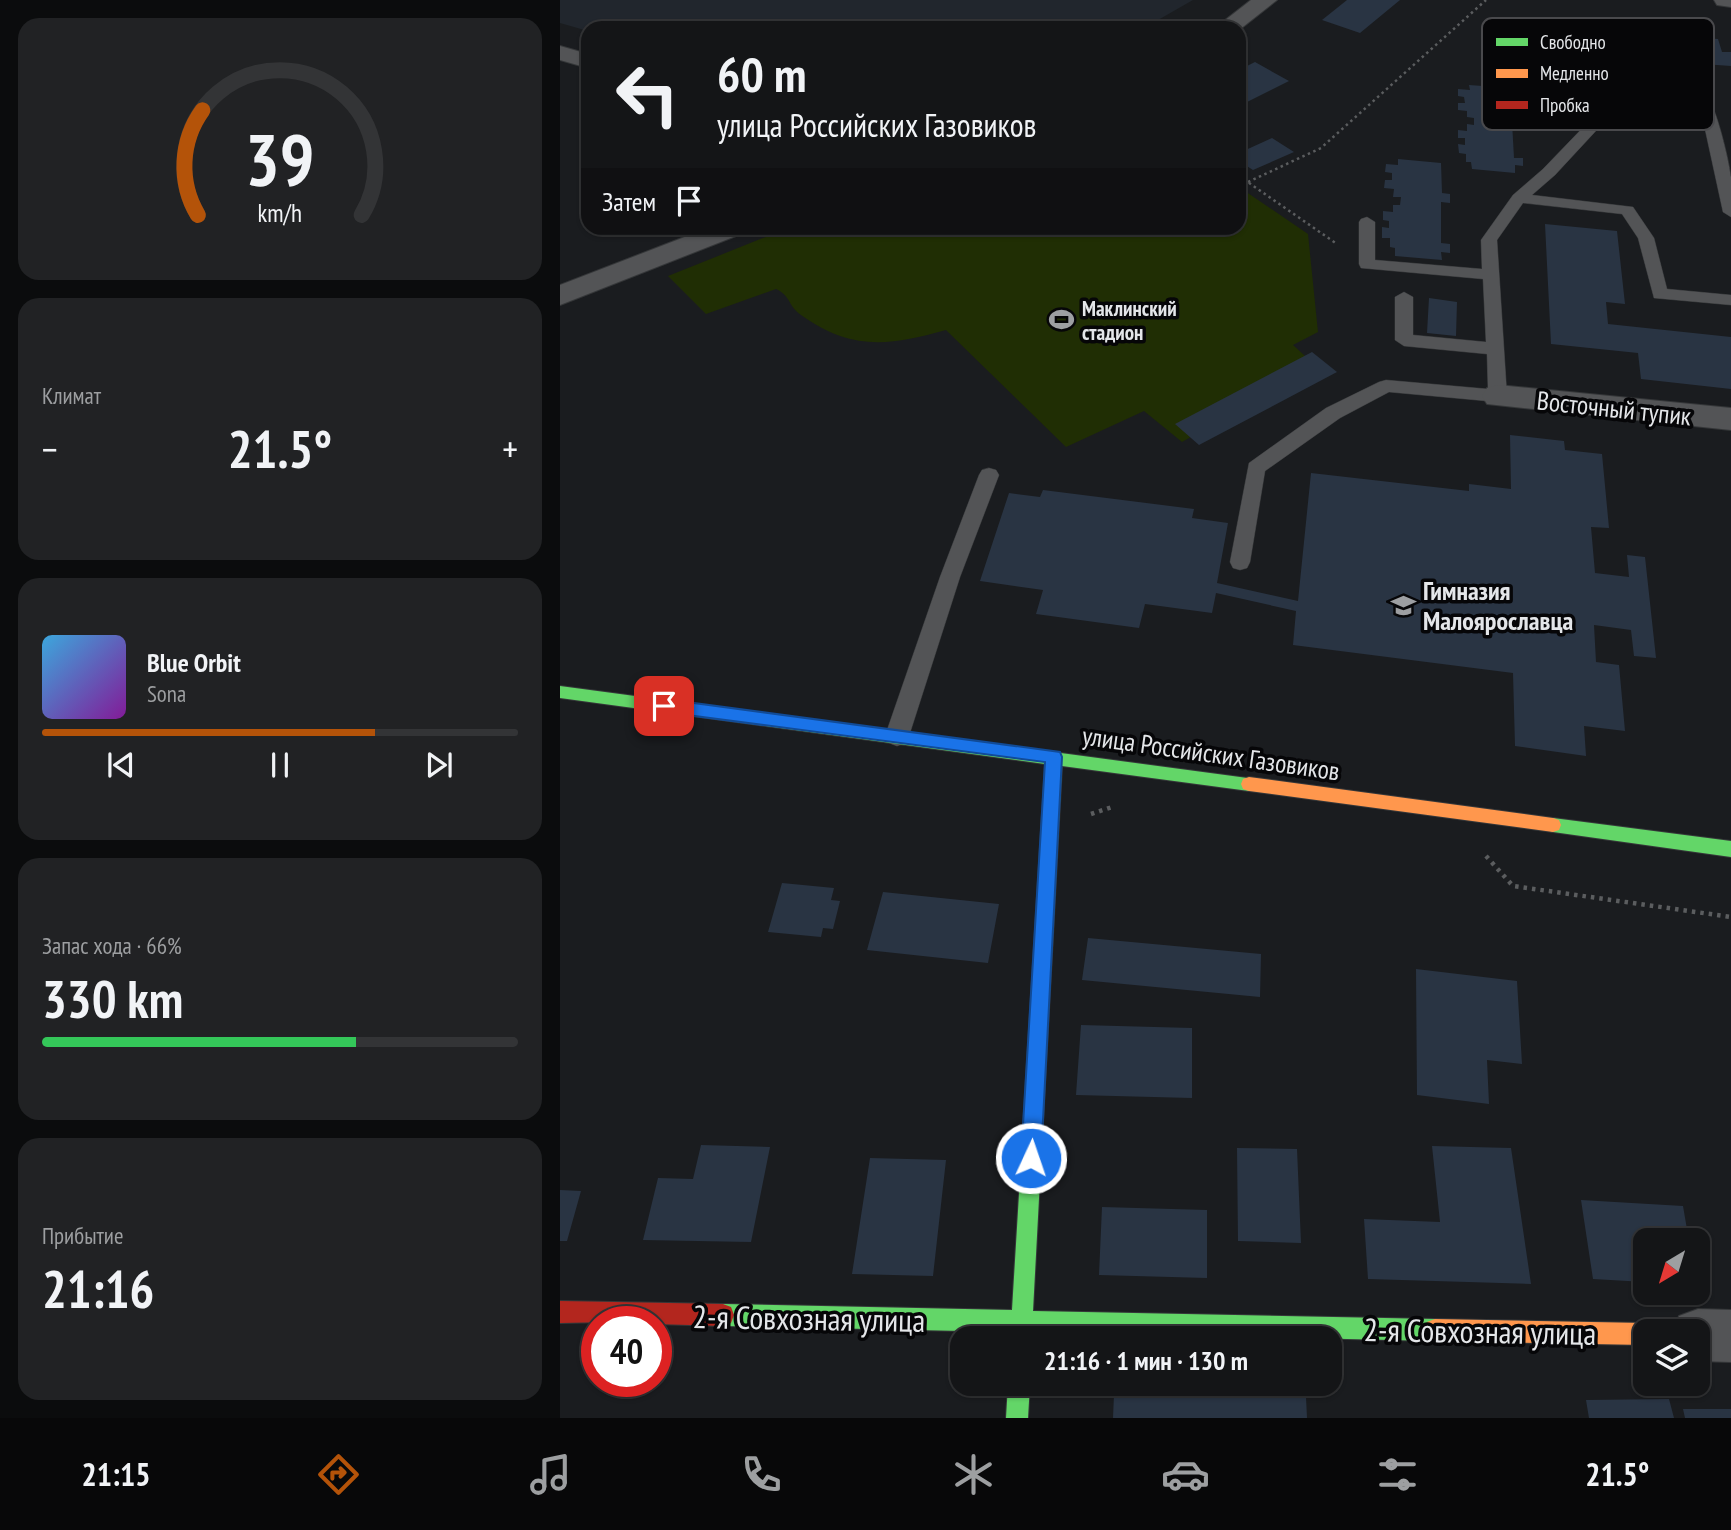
<!DOCTYPE html>
<html lang="ru">
<head>
<meta charset="utf-8">
<style>
	:root { --surface:#141517; --page:#212224; --text:#f1f3f6; --muted:#9d9fa1; --line:#333436; --accent:#b45309 }
	body { margin:0; font-family:"PT Sans Narrow",sans-serif; background:var(--page); color:var(--text); height:100vh; display:flex; flex-direction:column; font-size:26px; white-space:nowrap }
	* { box-sizing:border-box; margin:0 }
	p { font-size:23px; color:var(--muted) }
	.icon { flex:none; width:38px; height:38px; fill:none; stroke:currentColor; stroke-width:2; stroke-linecap:round; stroke-linejoin:round }
	.map { position:relative; flex:1; overflow:hidden }
	.side { display:flex; flex-direction:column; gap:18px; padding:18px; background:#0b0c0d; width:560px }
	.side>* { flex:none }
	.top-card { position:absolute; left:21px; top:21px; width:665px; height:214px; border-radius:21px; box-shadow:0 2px 5px #0004,0 0 0 2px var(--line); background:#141517; color:var(--text); overflow:hidden }
	.needle { width:46px; rotate:218deg }
	.controls { position:absolute; left:1073px; top:1228px; display:grid; gap:14px }
	.controls a { display:grid; place-items:center; width:77px; height:77px; border-radius:14px; background:var(--surface); box-shadow:0 2px 5px #0004,0 0 0 2px var(--line); font-size:35px }
	.speed { position:absolute; left:21px; top:1306px; display:flex; gap:14px; font-size:35px; font-weight:700; text-align:center }
	.speed>* { display:grid; place-content:center; width:91px; height:91px; border-radius:50%; background:var(--surface); box-shadow:0 2px 5px #0004,0 0 0 2px var(--line); line-height:1 }
	.speed .limit { border:10px solid #d22; background:#fff; color:#111 }
	.pin { position:absolute; display:grid; place-items:center; width:60px; height:60px; color:#fff; margin:-30px; border-radius:14px; box-shadow:0 4px 10px #0006 }
	.me { position:absolute; width:77px; margin:-38px; rotate:3deg; stroke-linejoin:round; filter:drop-shadow(0 0 5px #0008) }
	.turn { display:flex; align-items:center; gap:24px; height:147px; padding:0 21px; font-size:32px }
	.turn .icon { width:91px; height:91px; stroke-width:2.5 }
	.turn b { display:block; font-size:49px; line-height:60px }
	.then { display:flex; align-items:center; height:66px; padding:0 21px; background:#0003; gap:14px; font-size:26px }
	.big { font-size:52px; font-weight:800; line-height:1.1 }
	.side .tile { flex:1; display:flex; flex-direction:column; justify-content:center; gap:10px; min-width:0; padding:0 24px; border-radius:21px; background:var(--page) }
	.side .dial { align-items:center; gap:0 }
	.dial svg { height:182px; overflow:visible; fill:none; stroke:var(--line); stroke-width:7; stroke-linecap:round; text-anchor:middle }
	.dial text { fill:var(--text); stroke:none }
	.song { display:flex; align-items:center; gap:21px }
	.cover { width:84px; height:84px; border-radius:10px; background:linear-gradient(135deg,hsl(200 70% 55%),hsl(290 70% 35%)) }
	.played { height:7px; border-radius:4px; background:linear-gradient(90deg,var(--accent) 70%,var(--line) 70%) }
	.keys { display:flex; justify-content:space-around; direction:ltr }
	.heat { display:flex; justify-content:space-between; align-items:center; font-size:38px; direction:ltr }
	.charge { height:10px; border-radius:5px; background:linear-gradient(90deg,#34c759 66%,var(--line) 0) }
	.trip { position:absolute; left:390px; top:1326px; width:392px; height:70px; border-radius:21px; background:var(--surface); box-shadow:0 2px 5px #0004,0 0 0 2px var(--line); font-weight:800; line-height:70px; text-align:center }
	.menu { display:flex; height:112px; justify-content:space-around; align-items:center; background:#080809; color:var(--muted) }
	.menu .icon { width:49px; height:49px }
	.menu .selected { color:var(--accent) }
	.menu b { font-size:32px; color:var(--text) }
	main { display:flex; flex:1; min-height:0 }
	.map>svg:first-child { display:block }
	.built { fill:#21262d }
	.green { fill:#202e04 }
	.building { fill:#293443 }
	.lines { fill:none; stroke-linecap:round; stroke-linejoin:round }
	.lane-casing { stroke:#353739; stroke-width:1 }
	.street-casing { stroke:#353739; stroke-width:2 }
	.fast-casing { stroke:#353739; stroke-width:2 }
	.slow-casing { stroke:#353739; stroke-width:2 }
	.jam-casing { stroke:#353739; stroke-width:2 }
	.path-far1 { stroke:#5b5d5f; stroke-width:2.5; stroke-dasharray:2.5 3.5; stroke-linecap:butt }
	.path { stroke:#5b5d5f; stroke-width:4.5; stroke-dasharray:3.5 5; stroke-linecap:butt }
	.lane { fill:#535456; fill-rule:evenodd }
	.street { fill:#535456; fill-rule:evenodd }
	.fast { fill:#63d668; fill-rule:evenodd }
	.slow { fill:#ff974d; fill-rule:evenodd }
	.jam { fill:#b3261e; fill-rule:evenodd }
	.route { fill:#1a73e8; stroke:#114b97; stroke-width:2 }
	.labels { text-anchor:middle; dominant-baseline:central; stroke-width:7; stroke-linejoin:round; paint-order:stroke }
	.far-poi-label { font-size:21px; font-weight:bold; fill:#e4e6e9; stroke:#060608; text-anchor:start }
	.street-label { font-size:26px; fill:#e4e6e9; stroke:#060608 }
	.poi-label { font-size:26px; font-weight:bold; fill:#e4e6e9; stroke:#060608; text-anchor:start }
	.near-street-label { font-size:32px; fill:#e4e6e9; stroke:#060608 }
	.key { fill:#060608; stroke:#49494c; stroke-width:2 }
	.key-label { font-size:19px; fill:#e4e6e9 }
</style>
</head>
<body>
<main>
<section class="side">
<div class="tile dial"><svg viewBox="0 0 100 80">
<path d="M14 69A42 42 0 1 1 86 69"/>
<path d="M14 69A42 42 0 0 1 16 23" stroke="#b45309"/>
<text x="50" y="56" font-size="32" font-weight="700">39</text>
<text x="50" y="72" font-size="11">km/h</text>
</svg></div>
<div class="tile"><p>Климат</p>
<div class="heat"><a>−</a><b class="big">21.5°</b><a>+</a></div>
</div>
<div class="tile">
<div class="song"><i class="cover"></i><div><b>Blue Orbit</b><p>Sona</p></div></div>
<div class="played"></div>
<div class="keys"><svg class="icon" aria-label="previous" viewBox="0 0 24 24"><path d="M18 5L8 12l10 7zM5 5v14"/></svg><svg class="icon" aria-label="pause" viewBox="0 0 24 24"><path d="M8 5v14M16 5v14"/></svg><svg class="icon" aria-label="next" viewBox="0 0 24 24"><path d="M6 5l10 7-10 7zM19 5v14"/></svg></div>
</div>
<div class="tile"><p>Запас хода · 66%</p><b class="big">330 km</b><div class="charge"></div></div>
<div class="tile"><p>Прибытие</p><b class="big">21:16</b></div>
</section>
<div class="map">
<svg width="1171" height="1418" viewBox="0 0 1171 1418">
	<rect width="100%" height="100%" fill="#1a1c1f"/>
	<path class="built" d="M0,0H633L584,28H28V31L0,23Z"/>
	<path class="green" d="M679,187L748,234L758,332L733,345L756,366L622,442L584,411L506,447L386,330C329,346 291,351 241,315C228,306 231,296 216,289L146,314L108,276L228,228H679Z"/>
	<path class="building" d="M787,0H840L800,33L762,20Z
		M1040,30L1158,39L1162,52H1171V66L1029,56L1034,95L976,91L972,44L987,45L986,37L1041,41Z
		M695,62L729,81L679,106V70Z
		M909,85L950,88L952,115H960V123L952,122L954,158H963V166L955,165V173L912,169L911,162H906V154L899,153L898,144L905,145V138H898V130L907,131V124L914,125V118L907,117V111L898,110V103H905L904,97L898,96V89L910,90Z
		M712,138L734,152L693,170L679,161V153Z
		M838,159L881,163L882,193L890,194V203L881,202V243L890,244V253L881,252L882,260L835,256V248L830,247V238H822V227L829,228V221L823,220V211L833,212V205H840L841,197H833L834,189L824,188L825,180H832V173L825,172L826,164L838,165Z
		M985,224L1057,231L1065,304L1046,302L1048,324L1171,337V389L1081,379L1078,353L991,344Z
		M869,298L897,302L896,336L867,333Z
		M752,352L777,372L639,445L615,424Z
		M950,435L1004,441L1005,450L1042,454L1049,528L1031,527L1035,573L1069,577L1067,555L1085,557L1096,658L1074,656L1071,630L1034,625L1036,662L1059,665L1065,731L1024,726L1026,756L955,746L953,673L733,645L736,611L656,593L652,613L585,604L579,628L476,614L483,590L420,581L449,493L480,497L483,490L634,509L632,518L668,523L657,583L738,601L751,473L909,491V484L951,489Z
		M222,883L274,888L271,900L280,901L273,929L263,928L261,937L208,932Z
		M323,892L439,904L428,963L307,950Z
		M528,938L701,954L700,997L522,980Z
		M856,969L957,981L962,1064L927,1060L929,1104L857,1095Z
		M521,1025L632,1028V1098L516,1095Z
		M141,1145L210,1147L191,1242L83,1240L98,1178L133,1179Z
		M872,1146L951,1148L971,1284L808,1279L804,1219L880,1222Z
		M677,1148L737,1149L741,1243L678,1241Z
		M310,1158L386,1160L373,1276L292,1274Z
		M0,1190L21,1191L7,1241H0Z
		M1021,1200L1123,1206L1129,1241H1085V1282L1033,1279Z
		M542,1207L647,1210V1278L539,1275Z
		M554,1394L746,1397L747,1418H553Z
		M1109,1399L1114,1418H1029L1026,1400Z
		M1123,1409H1171V1418H1125Z"/>
	<g class="lines">
		<defs>
			<path id="lane" d="M1081,82L1138,85C1153,89 1169,160 1171,177C1171,190 1171,204 1171,217L1163,212L1143,120L1132,93L1084,90L1046,120L995,175L972,195L1073,207L1094,238L1107,289L1171,295V305L1094,298L1078,238L1062,214L963,203L937,240L947,396L945,400L938,402L829,392L780,418L705,471L690,562L687,568L680,570L673,568L670,562L689,463L766,408L819,382L826,380L928,389L927,354L844,346L835,340V297L844,292L853,297V335L926,342L923,279L801,268L799,264V222L801,219L807,217L815,222V260L922,269L921,240L953,195L983,169L1036,114Z
				M429,468L436,470L439,475L400,577L349,736L345,743L337,746L329,743L325,736L380,577L419,475L422,470Z"/>
			<path id="street" d="M691,0H717L679,30V28H655Z
				M1154,0H1171V7L1157,5Z
				M0,46L28,54V68L0,60Z
				M148,228H185L181,234L0,305V285Z
				M938,385L1171,408V430L927,404L922,396L927,388Z
				M1138,1309L1171,1310V1362L1138,1361V1332H1113L1119,1316Z"/>
			<path id="fast" d="M0,686L695,779L697,784L695,789L689,791L502,766L473,1311L875,1319L883,1322L886,1330L883,1338L875,1341L472,1332V1339H450L451,1332L163,1326L155,1323L152,1315L155,1307L163,1304L452,1310L485,764L0,698Z
				M993,818L1171,841V857L993,832L987,830L985,825L987,820Z
				M448,1384H470L468,1418H446Z"/>
			<path id="slow" d="M689,777L993,818L999,820L1001,825L999,830L993,832L689,791L683,789L681,784L683,779Z
				M875,1319L1085,1323L1093,1326L1095,1332H1085V1345L875,1341L867,1338L864,1330L867,1322Z"/>
			<path id="jam" d="M0,1301L163,1304L171,1307L174,1315L171,1323L163,1326L96,1324V1321L0,1323Z"/>
		</defs>
		<use href="#lane" class="lane-casing"/>
		<use href="#street" class="street-casing"/>
		<use href="#fast" class="fast-casing"/>
		<use href="#slow" class="slow-casing"/>
		<use href="#jam" class="jam-casing"/>
		<path class="path-far1" d="M679,176L777,244
			M688,182L761,148L926,0"/>
		<path class="path" d="M531,814L555,806
			M926,856L953,886L1171,917"/>
		<use href="#lane" class="lane"/>
		<use href="#street" class="street"/>
		<use href="#fast" class="fast"/>
		<use href="#slow" class="slow"/>
		<use href="#jam" class="jam"/>
	</g>
	<path class="route" d="M104,699L500,752L502,757L481,1158L478,1165L471,1168L464,1165L461,1158L485,762L104,712L96,706Z"/>
	<defs>
		<symbol id="stadium-bare" viewBox="-9 -9 18 18"><path d="M0-5a6.5 5 0 1 0 0 10a6.5 5 0 1 0 0-10ZM-3.5-1.8h7v3.6h-7Z" fill="#9d9fa2" stroke="#060608" stroke-width="2.5" paint-order="stroke"/></symbol>
		<symbol id="school-bare" viewBox="-9 -9 18 18"><path d="M0-5L7-2L0 1L-7-2ZM-4 1L0 2.5L4 1V4Q0 6-4 4Z" fill="#9d9fa2" stroke="#060608" stroke-width="2.5" paint-order="stroke"/></symbol>
	</defs>
	<g fill-rule="evenodd">
		<use href="#stadium-bare" x="484" y="302" width="35" height="35"/>
		<use href="#school-bare" x="826" y="588" width="35" height="35"/>
	</g>
	<g class="labels">
		<g class="far-poi-label">
			<text x="522" y="308">Маклинский<tspan x="522" dy="24">стадион</tspan></text>
		</g>
		<g class="street-label">
			<text transform="translate(1054 408) rotate(6)">Восточный тупик</text>
			<text transform="translate(651 753) rotate(8)">улица Российских Газовиков</text>
		</g>
		<g class="poi-label">
			<text x="863" y="590">Гимназия<tspan x="863" dy="30">Малоярославца</tspan></text>
		</g>
		<g class="near-street-label">
			<text transform="translate(249 1318) rotate(1)">2-я Совхозная улица</text>
			<text transform="translate(920 1331) rotate(1)">2-я Совхозная улица</text>
		</g>
	</g>
	<rect x="922" y="18" width="232" height="112" rx="10" class="key"/>
	<rect x="936" y="38" width="32" height="8" fill="#63d668"/>
	<rect x="936" y="69" width="32" height="9" fill="#ff974d"/>
	<rect x="936" y="101" width="32" height="8" fill="#b3261e"/>
	<g class="key-label">
		<text x="980" y="49">Свободно</text>
		<text x="980" y="80">Медленно</text>
		<text x="980" y="112">Пробка</text>
	</g>
</svg>
<div class="controls">
<a><svg class="needle" viewBox="-14 -14 28 28"><path d="M0-13l5 13h-10z" fill="#e53935"/><path d="M0 13l5-13h-10z" fill="#9d9fa1"/></svg></a>
<a><svg class="icon" aria-label="layers" viewBox="0 0 24 24"><path d="M12 4l9 5-9 5-9-5zM3 14l9 5 9-5"/></svg></a>
</div>
<div class="speed"><div class="limit">40</div></div>
<div class="pin" style="left:104px;top:706px;background:#d93025"><svg class="icon" aria-label="arrive" viewBox="0 0 24 24"><path d="M6 21V4h12l-3 4 3 4H6"/></svg></div>
<svg class="me" style="left:471px;top:1158px" viewBox="-20 -20 40 40"><circle r="17" fill="#1a73e8" stroke="#fff" stroke-width="3"/><path d="M0-11L8 9 0 5-8 9z" fill="#fff"/></svg>
<div class="trip">21:16 · 1 мин · 130 m</div>
<div class="top-card">
<div class="turn"><svg class="icon" aria-label="left" viewBox="0 0 24 24"><path d="M17 20v-9H6M10 6l-5 5 5 5"/></svg><div><b>60 m</b>улица Российских Газовиков</div></div>
<div class="then">Затем<svg class="icon" aria-label="arrive" viewBox="0 0 24 24"><path d="M6 21V4h12l-3 4 3 4H6"/></svg></div>
</div>
</div>
</main>
<nav class="menu">
<b>21:15</b>
<svg class="icon selected" aria-label="directions" viewBox="0 0 24 24"><path d="M12 3l9 9-9 9-9-9zM9 14v-3h6M13 9l2 2-2 2"/></svg>
<svg class="icon" aria-label="music" viewBox="0 0 24 24"><path d="M9 18V5l10-2v13"/><circle cx="6" cy="18" r="3"/><circle cx="16" cy="16" r="3"/></svg>
<svg class="icon" aria-label="phone" viewBox="0 0 24 24"><path d="M5 4h4l2 5-3 2q2 4 5 5l2-3 5 2v4C11 20 4 13 5 4z"/></svg>
<svg class="icon" aria-label="climate" viewBox="0 0 24 24"><path d="M12 3v18M4 7l16 10M4 17L20 7"/></svg>
<svg class="icon" aria-label="car" viewBox="0 0 24 24"><path d="M5 17H2v-5l4-1 3-4h7l3 4 3 1v5h-3M9 17h6M6 11h13"/><circle cx="7" cy="17" r="2"/><circle cx="17" cy="17" r="2"/></svg>
<svg class="icon" aria-label="filters" viewBox="0 0 24 24"><path d="M4 7h16M4 17h16"/><circle cx="9" cy="7" r="2"/><circle cx="15" cy="17" r="2"/></svg>
<b>21.5°</b>
</nav>
</body>
</html>
